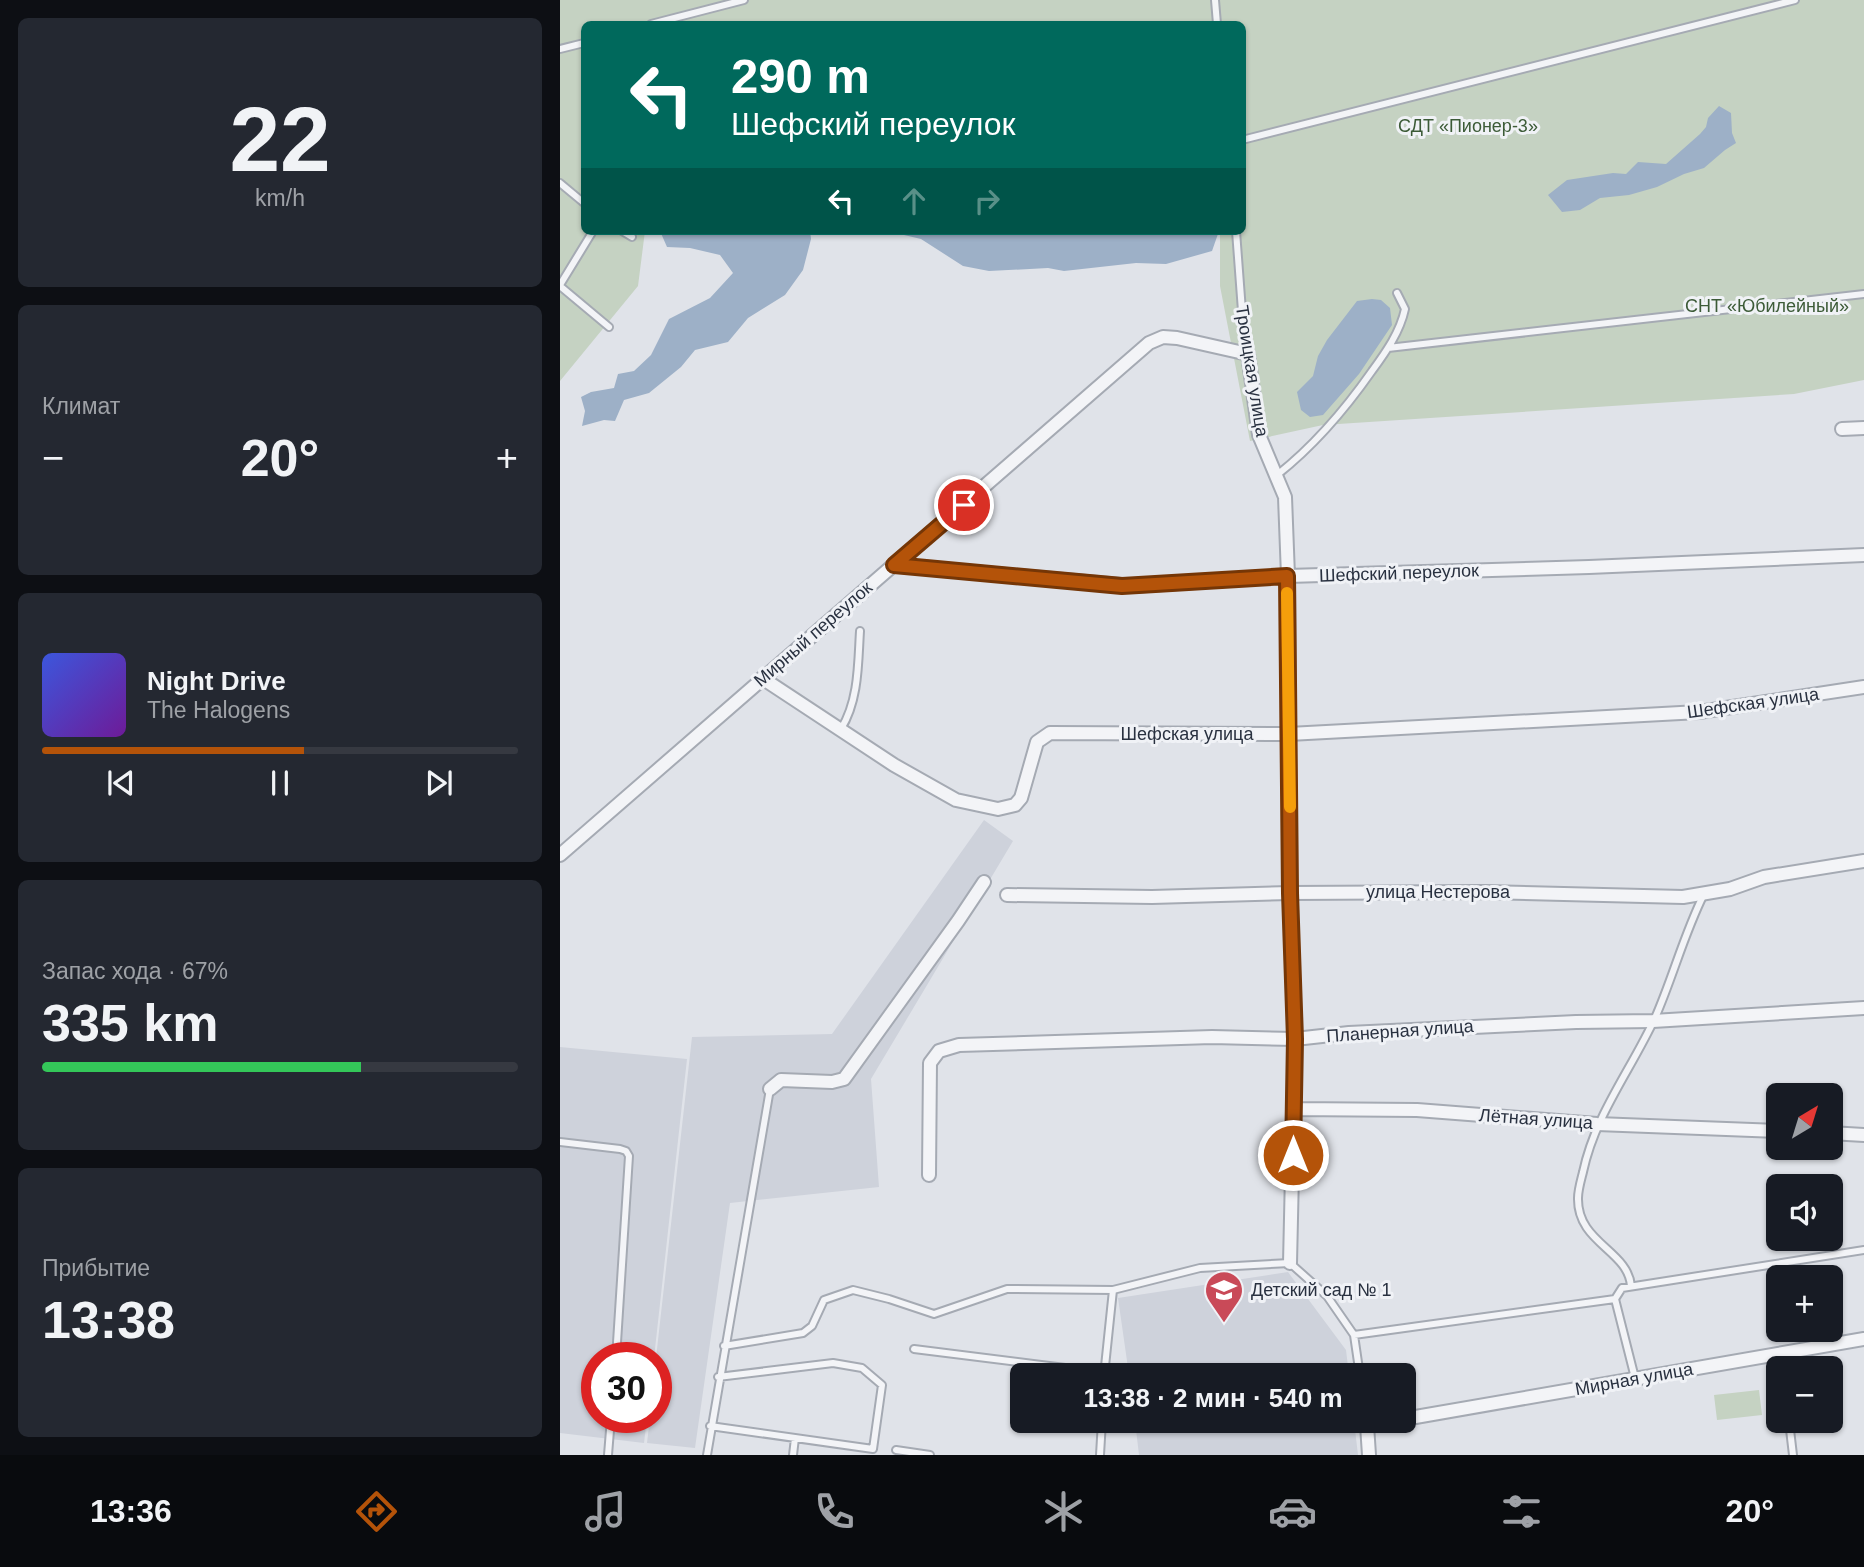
<!DOCTYPE html>
<html lang="ru">
<head>
<meta charset="utf-8">
<style>
	:root { --surface:#171b24; --page:#242831; --text:#f1f3f6; --muted:#9ea1a6; --line:#363941; --accent:#b45309 }
	body { margin:0; font-family:Arial,sans-serif; background:var(--page); color:var(--text); height:100vh; display:flex; flex-direction:column; font-size:26px; white-space:nowrap }
	* { box-sizing:border-box; margin:0 }
	p { font-size:23px; color:var(--muted) }
	.icon { flex:none; width:38px; height:38px; fill:none; stroke:currentColor; stroke-width:2; stroke-linecap:round; stroke-linejoin:round }
	.map { position:relative; flex:1; overflow:hidden }
	.drawer { display:flex; flex-direction:column; gap:18px; padding:18px; background:#0d0f14; width:560px }
	.drawer>* { flex:none }
	.banner { position:absolute; left:21px; top:21px; width:665px; height:214px; border-radius:10px; box-shadow:0 2px 5px #0004; background:#00695c; color:#fff; overflow:hidden }
	.needle { width:46px; rotate:38deg }
	.tools { position:absolute; left:1206px; top:1083px; display:grid; gap:14px }
	.tools a { display:grid; place-items:center; width:77px; height:77px; border-radius:10px; background:var(--surface); box-shadow:0 2px 5px #0004; font-size:35px }
	.speed { position:absolute; left:21px; top:1342px; display:flex; gap:14px; font-size:35px; font-weight:700; text-align:center }
	.speed>* { display:grid; place-content:center; width:91px; height:91px; border-radius:50%; background:var(--surface); box-shadow:0 2px 5px #0004; line-height:1 }
	.speed .limit { border:10px solid #d22; background:#fff; color:#111 }
	.pin { position:absolute; display:grid; place-items:center; width:60px; height:60px; color:#fff; margin:-30px; border:4px solid #fff; border-radius:50%; box-shadow:0 2px 7px #0007 }
	.me { position:absolute; width:77px; margin:-38px; rotate:0deg; stroke-linejoin:round; filter:drop-shadow(0 0 5px #0008) }
	.turn { display:flex; align-items:center; gap:24px; height:147px; padding:0 35px; font-size:32px }
	.turn .icon { width:91px; height:91px; stroke-width:2.5 }
	.turn b { display:block; font-size:49px; line-height:60px }
	.lanes { display:flex; align-items:center; height:66px; padding:0 35px; background:#0003; justify-content:center; gap:35px; direction:ltr }
	.lanes .off { opacity:.35 }
	.big { font-size:52px; font-weight:700; line-height:1.1 }
	.drawer .tile { flex:1; display:flex; flex-direction:column; justify-content:center; gap:10px; min-width:0; padding:0 24px; border-radius:10px; background:var(--page) }
	.drawer .dial { align-items:center; gap:0 }
	.dial b { font-size:91px; line-height:1 }
	.song { display:flex; align-items:center; gap:21px }
	.cover { width:84px; height:84px; border-radius:10px; background:linear-gradient(135deg,hsl(230 70% 55%),hsl(280 70% 35%)) }
	.played { height:7px; border-radius:4px; background:linear-gradient(90deg,var(--accent) 55%,var(--line) 55%) }
	.keys { display:flex; justify-content:space-around; direction:ltr }
	.heat { display:flex; justify-content:space-between; align-items:center; font-size:38px; direction:ltr }
	.charge { height:10px; border-radius:5px; background:linear-gradient(90deg,#34c759 67%,var(--line) 0) }
	.trip { position:absolute; left:450px; top:1363px; width:406px; height:70px; border-radius:10px; background:var(--surface); box-shadow:0 2px 5px #0004; font-weight:700; line-height:70px; text-align:center }
	.dock { display:flex; height:112px; justify-content:space-around; align-items:center; background:#090b0e; color:var(--muted) }
	.dock .icon { width:49px; height:49px }
	.dock .on { color:var(--accent) }
	.dock b { font-size:32px; color:var(--text) }
	main { display:flex; flex:1; min-height:0 }
	.map>svg:first-child { display:block }
	.built { fill:#ced2db }
	.green { fill:#c5d2c2 }
	.water { fill:#9db0c7 }
	.lines { fill:none; stroke-linecap:round; stroke-linejoin:round }
	.lane-casing { stroke:#a5aab3; stroke-width:10 }
	.street-casing { stroke:#a5aab3; stroke-width:16 }
	.lane { stroke:#f3f4f7; stroke-width:6 }
	.street { stroke:#f3f4f7; stroke-width:12 }
	.route-casing { stroke:#753606; stroke-width:18 }
	.route { stroke:#b45309; stroke-width:12 }
	.slow { stroke:#f59e0b; stroke-width:12 }
	.labels { text-anchor:middle; dominant-baseline:central; stroke-width:6; stroke-linejoin:round; paint-order:stroke }
	.park-label { font-size:18px; fill:#3c5b37; stroke:#f0f2f6 }
	.street-label { font-size:18px; fill:#293140; stroke:#f0f2f6 }
	.poi-label { font-size:18px; fill:#293140; stroke:#f0f2f6; text-anchor:start }
</style>
</head>
<body>
<main>
<section class="drawer">
<div class="tile dial"><b>22</b><p>km/h</p></div>
<div class="tile"><p>Климат</p>
<div class="heat"><a>−</a><b class="big">20°</b><a>+</a></div>
</div>
<div class="tile">
<div class="song"><i class="cover"></i><div><b>Night Drive</b><p>The Halogens</p></div></div>
<div class="played"></div>
<div class="keys"><svg class="icon" aria-label="previous" viewBox="0 0 24 24"><path d="M18 5L8 12l10 7zM5 5v14"/></svg><svg class="icon" aria-label="pause" viewBox="0 0 24 24"><path d="M8 5v14M16 5v14"/></svg><svg class="icon" aria-label="next" viewBox="0 0 24 24"><path d="M6 5l10 7-10 7zM19 5v14"/></svg></div>
</div>
<div class="tile"><p>Запас хода · 67%</p><b class="big">335 km</b><div class="charge"></div></div>
<div class="tile"><p>Прибытие</p><b class="big">13:38</b></div>
</section>
<div class="map">
<svg width="1304" height="1455" viewBox="0 0 1304 1455">
	<rect width="100%" height="100%" fill="#e0e3e9"/>
	<path class="built" d="M424,820L453,841L311,1079L319,1187L170,1203L135,1448L87,1443L90,1418H96V1358L132,1037L272,1034Z
		M0,1047L127,1059L94,1358H37V1418H87L84,1443L0,1433Z
		M728,1272L786,1350L789,1375H569L558,1298Z
		M575,1421H794L798,1455H579Z"/>
	<path class="green" d="M0,0H1304V380L1234,394L763,425L690,441L660,286V231H682V24H24V231H85L78,286L0,381Z
		M1199,1390L1202,1415L1157,1420L1154,1395Z"/>
	<path class="water" d="M1159,106L1171,113L1172,133L1176,143L1165,150L1144,168L1124,174L1097,187L1069,195L1040,198L1020,210L1002,212L988,195L1007,180L1053,173L1066,174L1078,162L1106,164L1140,134L1146,127L1148,118Z
		M100,231H250L251,239L243,270L225,295L188,318L168,342L135,350L121,367L89,393L64,400L55,421L44,420L22,426L25,411L21,397L31,392L54,388L58,374L74,371L91,355L109,319L150,298L173,273L160,255L130,248L107,247Z
		M327,231H659L652,251L606,264L576,263L504,271L488,268L429,271L403,266L361,239Z
		M812,299L821,300L830,308L832,325L799,374L763,415L750,417L741,410L737,392L753,376L758,356L767,340L797,301Z"/>
	<g class="lines">
		<defs>
			<path id="lane" d="M655,0L657,24
				M91,24L184,0
				M0,49L24,43
				M682,140L1235,0
				M0,183L24,203
				M62,231L72,237
				M676,231L682,311L688,354
				M0,285L33,231
				M0,286L49,327
				M828,348L1304,294
				M717,475C755,445 784,411 812,371C826,352 840,332 845,309L837,293
				M281,729C299,700 298,663 300,631
				M0,1142L60,1149L66,1151L69,1156L56,1358
				M1071,1286C1068,1250 1017,1243 1018,1198C1018,1190 1021,1180 1023,1172C1035,1115 1071,1070 1095,1018C1113,977 1124,934 1144,894
				M794,1335L1055,1299
				M164,1346L243,1333L252,1326L264,1300L293,1290L329,1299L374,1314L447,1289L553,1290L640,1268L730,1263L767,1296L794,1335L800,1376
				M354,1349L545,1373
				M1221,1353L1223,1368
				M544,1376L553,1290
				M1075,1378L1055,1299L1062,1288L1304,1250
				M1229,1421L1233,1455
				M150,1426L313,1449L322,1385L302,1368L273,1363L158,1377
				M336,1450L370,1455
				M48,1455L51,1418
				M147,1455L210,1089
				M233,1455L235,1438
				M540,1455L542,1421"/>
			<path id="street" d="M1282,429L1304,428
				M334,565L572,586L728,576L1029,567L1304,555
				M202,678L334,765L396,800L438,809L455,805L461,798L477,742L490,733L729,734L1139,712L1304,687
				M0,855L589,343L603,337L617,338L688,354L699,435L725,497L728,576L730,893L735,1039L730,1263
				M447,895L592,897L730,893L925,892L1123,897L1170,889L1204,877L1304,861
				M210,1089L221,1080L272,1082L284,1079L398,921L424,882
				M733,1109L857,1110L1037,1124L1218,1131
				M1270,1133L1304,1135
				M369,1175L370,1063L379,1051L399,1045L652,1037L735,1039L789,1033L1016,1022L1093,1021L1304,1008
				M844,1419L1304,1339
				M809,1455L807,1425L830,1421"/>
		</defs>
		<use href="#lane" class="lane-casing"/>
		<use href="#street" class="street-casing"/>
		<use href="#lane" class="lane"/>
		<use href="#street" class="street"/>
	</g>
	<g class="lines">
		<defs>
			<path id="route" d="M404,505L334,565L562,586L727,576L730,893L735,1039L733,1155"/>
		</defs>
		<use href="#route" class="route-casing"/>
		<use href="#route" class="route"/>
		<path class="slow" d="M727,593L730,807"/>
	</g>
	<defs>
		<symbol id="school-pin" viewBox="-11 -11 22 30"><path d="M0 17L-7.5 6A9.5 9.5 0 1 1 7.5 6Z" fill="#c94a58" stroke="#f0f2f6"/><path d="M0-5L7-2L0 1L-7-2ZM-4 1L0 2.5L4 1V4Q0 6-4 4Z" fill="#fff"/></symbol>
	</defs>
	<g fill-rule="evenodd">
		<use href="#school-pin" x="642" y="1268" width="44" height="60"/>
	</g>
	<g class="labels">
		<g class="park-label">
			<text x="908" y="126">СДТ «Пионер-3»</text>
			<text x="1207" y="306">СНТ «Юбилейный»</text>
		</g>
		<g class="street-label">
			<text transform="translate(692 371) rotate(81)">Троицкая улица</text>
			<text transform="translate(839 573) rotate(-2)">Шефский переулок</text>
			<text transform="translate(253 634) rotate(-41)">Мирный переулок</text>
			<text transform="translate(1193 703) rotate(-8)">Шефская улица</text>
			<text x="627" y="734">Шефская улица</text>
			<text x="878" y="892">улица Нестерова</text>
			<text transform="translate(840 1031) rotate(-4)">Планерная улица</text>
			<text transform="translate(976 1119) rotate(4)">Лётная улица</text>
			<text transform="translate(1074 1379) rotate(-10)">Мирная улица</text>
		</g>
		<g class="poi-label">
			<text x="691" y="1290">Детский сад № 1</text>
		</g>
	</g>
</svg>
<div class="tools">
<a><svg class="needle" viewBox="-14 -14 28 28"><path d="M0-13l5 13h-10z" fill="#e53935"/><path d="M0 13l5-13h-10z" fill="#9ea1a6"/></svg></a>
<a><svg class="icon" aria-label="sound" viewBox="0 0 24 24"><path d="M4 9h4l5-4v14l-5-4H4zM17 9q2 3 0 6"/></svg></a>
<a>+</a>
<a>−</a>
</div>
<div class="speed"><div class="limit">30</div></div>
<div class="pin" style="left:404px;top:505px;background:#d93025"><svg class="icon" aria-label="arrive" viewBox="0 0 24 24"><path d="M6 21V4h12l-3 4 3 4H6"/></svg></div>
<svg class="me" style="left:733px;top:1155px" viewBox="-20 -20 40 40"><circle r="17" fill="#b45309" stroke="#fff" stroke-width="3"/><path d="M0-11L8 9 0 5-8 9z" fill="#fff"/></svg>
<div class="trip">13:38 · 2 мин · 540 m</div>
<div class="banner">
<div class="turn"><svg class="icon" aria-label="left" viewBox="0 0 24 24"><path d="M17 20v-9H6M10 6l-5 5 5 5"/></svg><div><b>290 m</b>Шефский переулок</div></div>
<div class="lanes"><svg class="icon" aria-label="left" viewBox="0 0 24 24"><path d="M17 20v-9H6M10 6l-5 5 5 5"/></svg><svg class="icon off" aria-label="ahead" viewBox="0 0 24 24"><path d="M12 20V5M6 11l6-6 6 6"/></svg><svg class="icon off" aria-label="right" viewBox="0 0 24 24"><path d="M7 20v-9h11M14 6l5 5-5 5"/></svg></div>
</div>
</div>
</main>
<nav class="dock">
<b>13:36</b>
<svg class="icon on" aria-label="directions" viewBox="0 0 24 24"><path d="M12 3l9 9-9 9-9-9zM9 14v-3h6M13 9l2 2-2 2"/></svg>
<svg class="icon" aria-label="music" viewBox="0 0 24 24"><path d="M9 18V5l10-2v13"/><circle cx="6" cy="18" r="3"/><circle cx="16" cy="16" r="3"/></svg>
<svg class="icon" aria-label="phone" viewBox="0 0 24 24"><path d="M5 4h4l2 5-3 2q2 4 5 5l2-3 5 2v4C11 20 4 13 5 4z"/></svg>
<svg class="icon" aria-label="climate" viewBox="0 0 24 24"><path d="M12 3v18M4 7l16 10M4 17L20 7"/></svg>
<svg class="icon" aria-label="car" viewBox="0 0 24 24"><path d="M5 17H2v-5l4-1 3-4h7l3 4 3 1v5h-3M9 17h6M6 11h13"/><circle cx="7" cy="17" r="2"/><circle cx="17" cy="17" r="2"/></svg>
<svg class="icon" aria-label="filters" viewBox="0 0 24 24"><path d="M4 7h16M4 17h16"/><circle cx="9" cy="7" r="2"/><circle cx="15" cy="17" r="2"/></svg>
<b>20°</b>
</nav>
</body>
</html>
